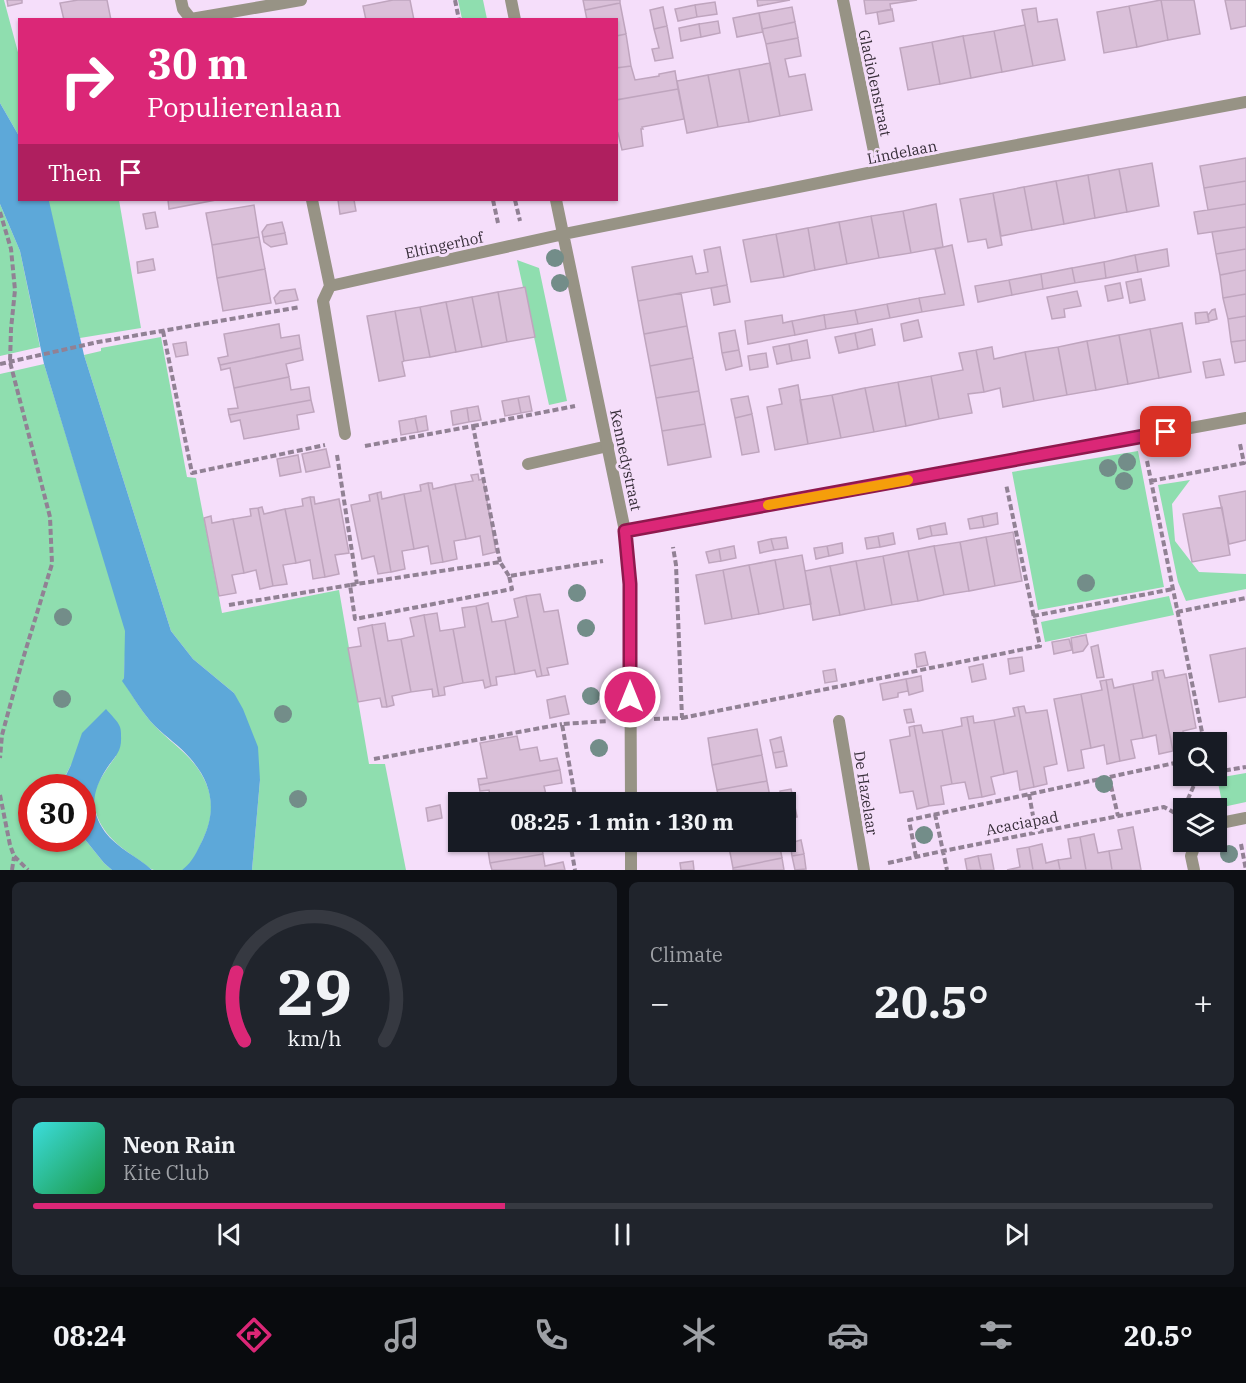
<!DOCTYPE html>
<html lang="en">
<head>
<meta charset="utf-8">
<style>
	:root { --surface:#171b24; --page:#20242c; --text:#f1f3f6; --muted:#9ea1a6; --line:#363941; --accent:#db2777 }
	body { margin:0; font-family:"IBM Plex Serif",serif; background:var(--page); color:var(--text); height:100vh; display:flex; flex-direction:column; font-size:22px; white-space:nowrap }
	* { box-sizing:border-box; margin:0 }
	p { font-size:20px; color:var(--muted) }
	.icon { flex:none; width:33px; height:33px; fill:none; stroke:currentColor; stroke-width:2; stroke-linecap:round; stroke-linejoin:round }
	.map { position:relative; height:870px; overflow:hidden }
	.details { display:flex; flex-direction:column; gap:12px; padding:12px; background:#0d0f14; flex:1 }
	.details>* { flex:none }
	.hud { position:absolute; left:18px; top:18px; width:600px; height:183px; border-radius:0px; box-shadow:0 2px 4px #0004; background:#db2777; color:#fff; overflow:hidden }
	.buttons { position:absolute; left:1173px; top:732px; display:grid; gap:12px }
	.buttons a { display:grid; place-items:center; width:54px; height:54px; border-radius:0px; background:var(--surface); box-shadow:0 2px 4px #0004; font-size:30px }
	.speed { position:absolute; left:18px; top:774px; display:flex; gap:12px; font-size:30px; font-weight:700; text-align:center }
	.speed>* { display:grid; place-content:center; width:78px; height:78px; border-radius:50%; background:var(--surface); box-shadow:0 2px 4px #0004; line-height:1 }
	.speed .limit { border:9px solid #d22; background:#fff; color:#111 }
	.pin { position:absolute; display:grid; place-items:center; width:51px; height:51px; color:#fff; margin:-26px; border-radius:12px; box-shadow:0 3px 9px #0006 }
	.me { position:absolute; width:66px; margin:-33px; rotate:0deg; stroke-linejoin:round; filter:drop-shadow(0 0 4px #0008) }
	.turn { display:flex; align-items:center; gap:21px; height:126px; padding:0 30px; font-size:27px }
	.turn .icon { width:78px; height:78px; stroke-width:2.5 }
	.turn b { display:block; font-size:42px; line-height:51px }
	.then { display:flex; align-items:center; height:57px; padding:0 30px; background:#0003; gap:12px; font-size:22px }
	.big { font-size:45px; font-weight:700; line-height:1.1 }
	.details .widget { flex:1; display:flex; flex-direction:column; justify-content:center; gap:9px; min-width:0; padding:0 21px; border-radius:9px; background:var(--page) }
	.details .dial { align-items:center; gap:0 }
	.dial svg { height:156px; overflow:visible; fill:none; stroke:var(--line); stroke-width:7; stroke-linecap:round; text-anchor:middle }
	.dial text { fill:var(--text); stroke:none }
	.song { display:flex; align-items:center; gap:18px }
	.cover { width:72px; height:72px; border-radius:9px; background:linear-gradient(135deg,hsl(180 70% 55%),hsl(140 70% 35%)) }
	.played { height:6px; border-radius:3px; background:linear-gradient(90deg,var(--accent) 40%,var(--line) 40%) }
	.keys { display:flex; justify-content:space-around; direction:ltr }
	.heat { display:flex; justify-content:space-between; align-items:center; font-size:33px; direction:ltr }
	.details .tiles { flex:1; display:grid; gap:12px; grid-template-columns:1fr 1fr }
	.widget:last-child { grid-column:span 2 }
	.trip { position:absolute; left:448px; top:792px; width:348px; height:60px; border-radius:0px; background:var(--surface); box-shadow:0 2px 4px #0004; font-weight:700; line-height:60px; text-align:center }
	.dock { display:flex; height:96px; justify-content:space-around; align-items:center; background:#090b0e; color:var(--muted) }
	.dock .icon { width:42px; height:42px }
	.dock .selected { color:var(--accent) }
	.dock b { font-size:27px; color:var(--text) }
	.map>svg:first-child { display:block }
	.green { fill:#8fdeaf }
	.water { fill:#5da8d9 }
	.building { fill:#dac0d9; stroke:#bfa5be; stroke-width:1.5 }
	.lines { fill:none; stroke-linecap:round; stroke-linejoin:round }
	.path { stroke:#918194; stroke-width:4; stroke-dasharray:6 3; stroke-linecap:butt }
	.lane { stroke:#979385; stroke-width:12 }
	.street { stroke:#979385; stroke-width:12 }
	.tree { fill:#738d89 }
	.route-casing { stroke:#8e194d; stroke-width:15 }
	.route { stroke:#db2777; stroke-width:10 }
	.slow { stroke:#f59e0b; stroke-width:10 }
	.labels { text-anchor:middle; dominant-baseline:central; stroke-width:6; stroke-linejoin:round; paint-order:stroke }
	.street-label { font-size:15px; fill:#372e39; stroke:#f5defa }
</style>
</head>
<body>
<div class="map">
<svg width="1246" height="870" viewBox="0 0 1246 870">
	<rect width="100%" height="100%" fill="#f5defa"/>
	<path class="green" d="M0,0H4L19,56V136L0,103Z
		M458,0H483L487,19H462Z
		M48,200H119L141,328L80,338Z
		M0,204L20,251L40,347L0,356Z
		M517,260L539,268L567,401L549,405Z
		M161,337L187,477L196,478L222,613L339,590L369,764H385L406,870H252L260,780L234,693L193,659L171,631L84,355L101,351V348Z
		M44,364L126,631L124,678L123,681C133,696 142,713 155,726C174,746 194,756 206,783C214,801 212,820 204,837C199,847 193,867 182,870C177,870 159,870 154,870C149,869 144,863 139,860C120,847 101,834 95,809C95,806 93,804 93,801C93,787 108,767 116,756L71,765L61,784L62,787L32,788V838H82L83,837L104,863L112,870H0V374Z
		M1138,451L1164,587L1038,610L1012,472Z
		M1190,480L1172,504L1175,541L1199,572L1246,574V589L1186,601L1178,582L1158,485Z
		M1169,596L1174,615L1045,642L1041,622Z
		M1246,773V802L1223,807L1217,778Z"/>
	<path class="water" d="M0,103L19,136L20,200H48L49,201L84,355L171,631L193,659L234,693L243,709L258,747L260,780L252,870H182C193,862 197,851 203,839C217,809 212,783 190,758C180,746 166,737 155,726C142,713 133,696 122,681L124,678L125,631L44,364L20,251L0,204Z
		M106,709C110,714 118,721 120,727C121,730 121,733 121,736C122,752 115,756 107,768C92,791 89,809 105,832C117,848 138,857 152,870H112L104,863L83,837L82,788L62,787L61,785L71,765L82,733Z"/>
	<path class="building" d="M7,0H22V3L8,6Z
		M78,0H107L111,20H64L60,3Z
		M393,0H410L414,20H366L363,6Z
		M583,0H620V3L585,10Z
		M757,0H790L758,6Z
		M864,0H917L890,4L891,10L866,14Z
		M1161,0L1168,40L1137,47L1129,6Z
		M1161,0H1194L1200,34L1168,40Z
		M1225,0H1246V26L1231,29Z
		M715,2L717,14L697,17L695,5Z
		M620,3L626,34L616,36V20H587L585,10Z
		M695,5L697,17L678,21L675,9Z
		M1129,6L1137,47L1104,53L1097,12Z
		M663,7L667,26L654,29L650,10Z
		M792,7L795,22L762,29L759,13Z
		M1036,8L1038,22L1057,19L1065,60L1033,66L1022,10Z
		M892,9L894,21L879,24L877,12Z
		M1022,10L1033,66L1002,72L994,31L1025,25Z
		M759,13L763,32L737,37L733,18Z
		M718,21L720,33L701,37L699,24Z
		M795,22L798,38L766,44L762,29Z
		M699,24L701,37L681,41L679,28Z
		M667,26L673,58L655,61L652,49L659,48L654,29Z
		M994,31L1002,72L971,78L963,36Z
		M626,34L631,66L616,68V36Z
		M963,36L971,78L940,84L932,42Z
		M798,38L801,56L785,59L789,77L805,74L812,110L780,116L766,44Z
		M932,42L940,84L908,90L900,48Z
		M770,63L780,116L749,122L739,69Z
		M631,66L635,80L659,76V74L675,71L678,89L616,100V68Z
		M739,69L749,122L718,127L708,75Z
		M708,75L718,127L687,133L677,81Z
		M678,89L684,119L642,127L643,129H641L643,146L622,150L618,133L616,134V100Z
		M1246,158V181L1204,188L1200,166Z
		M1152,163L1159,206L1127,212L1119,169Z
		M1119,169L1127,212L1095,218L1088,175Z
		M1088,175L1095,218L1064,224L1056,181Z
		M1056,181L1064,224L1032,230L1024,187Z
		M1246,181V204L1208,210L1204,188Z
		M1024,187L1032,230L1001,236L993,193Z
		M993,193L1002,245L988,248L986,239L968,242L960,199Z
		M168,200H216L169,209Z
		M338,200H354L356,211L340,214Z
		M936,204L943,247L911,253L903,211Z
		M1246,204V227L1198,234L1194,212Z
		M254,205L259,237L212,245L206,213Z
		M903,211L911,253L879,258L871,216Z
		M155,212L158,227L146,229L143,214Z
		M871,216L879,258L847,264L839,222Z
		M282,222L285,233L263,237L262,232L267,225Z
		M839,222L847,264L815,270L808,228Z
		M1246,227V249L1216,254L1212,232Z
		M808,228L815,270L784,277L776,234Z
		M285,233L287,244L271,247L264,242L263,237Z
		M776,234L784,277L751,282L743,240Z
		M259,237L265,269L217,278L212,245Z
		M952,245L964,305L922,312L919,298L945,294L935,249Z
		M720,247L727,285L638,301L632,267L692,256L696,274L708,272L704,250Z
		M1167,249L1169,266L1138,272L1135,255Z
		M1246,249V270L1220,275L1216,254Z
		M1135,255L1138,272L1106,278L1104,262Z
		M153,259L155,270L138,273L137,262Z
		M1104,262L1106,278L1075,283L1072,268Z
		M1072,268L1075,283L1043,289L1041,274Z
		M265,269L271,303L223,311L217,278Z
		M1246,270V294L1223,298L1220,275Z
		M1041,274L1043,289L1012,295L1009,280Z
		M1141,279L1145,300L1130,303L1126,282Z
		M1009,280L1012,295L978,302L975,286Z
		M1120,283L1123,298L1108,301L1105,286Z
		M727,285L730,302L714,305L711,288Z
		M525,287L535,337L507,342L498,292Z
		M295,289L298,300L276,304L274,298L280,291Z
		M1077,291L1081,306L1064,309L1065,317L1052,319L1047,297Z
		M498,292L507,342L482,347L472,297Z
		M681,293L687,326L644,334L638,301Z
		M1246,294V316L1228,319L1223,298Z
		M472,297L482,347L456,352L446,302Z
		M919,298L922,312L890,318L887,304Z
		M446,302L456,352L430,357L420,307Z
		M887,304L890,318L858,324L855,310Z
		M420,307L430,357L404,361L395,311Z
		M1215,309L1217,319L1209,321L1208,315L1212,310Z
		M855,310L858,324L826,329L824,315Z
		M395,311L404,361L402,362L405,376L379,381L367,316Z
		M1207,312L1209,322L1196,324L1195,313Z
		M782,315L783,323L792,321L795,335L748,344L745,321Z
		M824,315L826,329L795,335L792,321Z
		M1246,316V340L1231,342L1228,319Z
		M918,320L922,337L904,341L901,324Z
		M1182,323L1191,372L1159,378L1150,329Z
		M279,324L281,338L299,335L301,348L220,365L218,358L228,356L224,334Z
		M687,326L693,358L650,366L644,334Z
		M872,329L875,345L858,349L855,333Z
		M1150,329L1159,378L1128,384L1119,335Z
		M735,330L739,350L722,353L719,333Z
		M855,333L858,349L839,353L835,337Z
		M1119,335L1128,384L1096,390L1087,341Z
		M807,340L810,358L792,361L789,344Z
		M1246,340V361L1235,363L1231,342Z
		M1087,341L1096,390L1067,395L1058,347Z
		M186,342L188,355L176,357L173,344Z
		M789,344L792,361L777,364L773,347Z
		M992,347L994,359L1025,352L1034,401L1003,407L1000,388L984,392L976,350Z
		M1058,347L1067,395L1034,401L1025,352Z
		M301,348L303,360L286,364L289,377L234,388L230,368L221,370L220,365Z
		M739,350L742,366L726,370L722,353Z
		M976,350L984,392L968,394L972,413L939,419L931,376L963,370L959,353Z
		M766,353L768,367L750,370L748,356Z
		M693,358L699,391L656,398L650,366Z
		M1220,359L1224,375L1206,378L1203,362Z
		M931,376L939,419L906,426L898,382Z
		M289,377L291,390L309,387L311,400L229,415L228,409L238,408L234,388Z
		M898,382L906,426L874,432L865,388Z
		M798,385L808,444L775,450L767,407L782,404L779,389Z
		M865,388L874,432L841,438L832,395Z
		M699,391L705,424L662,431L656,398Z
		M832,395L841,438L808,444L800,400Z
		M529,396L532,411L521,413L518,398Z
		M748,396L752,414L735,418L731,399Z
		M518,398L521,413L505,416L502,401Z
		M311,400L314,412L297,415L299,429L244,439L240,420L231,422L229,415Z
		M478,406L481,420L469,422L467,408Z
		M467,408L469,422L453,425L451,411Z
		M752,414L759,452L742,455L735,418Z
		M426,416L428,430L418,432L415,418Z
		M415,418L418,432L401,435L399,421Z
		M705,424L711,457L668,465L662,431Z
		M326,449L330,467L306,472L302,454Z
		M298,455L301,472L280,476L277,459Z
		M478,474L479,480L483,479L496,552L483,555L480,536L466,539L455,484L473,481L471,475Z
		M428,483H432L433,489L455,484L466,539L454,541L457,559L443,562Z
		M428,483L443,562L431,564L428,546L414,549L404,494L421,491L420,485Z
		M1246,491V540L1229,544L1219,496Z
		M381,492L382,499L404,494L414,549L402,551L405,569L391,572L377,493Z
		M377,493L391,572L378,574L374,556L362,559L351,505L370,501L369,495Z
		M310,497L325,577L313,579L310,560L296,563L285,509L303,506L302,499Z
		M310,497H314L315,504L339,499L349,553L335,555L339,574L325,577Z
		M262,507L264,514L285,509L296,563L283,565L287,584L273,586L258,508Z
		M1222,507L1230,555L1192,562L1183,514Z
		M258,508L273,586L260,589L256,570L244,573L233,519L251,516L250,509Z
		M997,513L998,524L984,527L982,516Z
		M211,516L212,523L233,519L244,573L232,575L236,593L219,596L204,518Z
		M982,516L984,527L970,529L968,519Z
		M945,523L947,534L932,536L930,526Z
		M930,526L932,536L919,539L917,529Z
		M1013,532L1022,581L995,586L986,537Z
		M893,533L895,544L880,547L878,536Z
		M878,536L880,547L867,549L865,538Z
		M786,537L788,548L774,550L771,539Z
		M986,537L995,586L969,591L960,542Z
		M771,539L774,550L760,553L758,542Z
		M960,542L969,591L944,595L934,546Z
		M842,543L843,553L829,556L827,546Z
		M734,546L736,558L721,561L719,549Z
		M827,546L829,556L816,559L814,548Z
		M934,546L944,595L918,601L908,551Z
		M719,549L721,561L709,563L706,552Z
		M908,551L918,601L892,605L883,556Z
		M802,555L811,604L784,609L775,560Z
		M883,556L892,605L865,610L856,561Z
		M775,560L784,609L759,614L749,565Z
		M856,561L865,610L840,615L830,566Z
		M749,565L759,614L732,619L723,570Z
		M830,566L840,615L813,620L805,571Z
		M723,570L732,619L705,624L696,575Z
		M540,594L544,612L558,610L568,664L547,668L549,675L542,676L526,596Z
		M526,596L542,676L537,677L535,670L515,674L505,620L518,617L514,599Z
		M488,603L492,622L505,620L515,674L496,677L497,685L491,686L476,606Z
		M476,606L491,686L485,688L483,680L463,683L453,629L465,627L462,608Z
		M437,613L440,631L453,629L463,683L444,687L445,695L439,696L424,615Z
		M424,615L439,696L433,697L432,689L411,692L401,639L414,636L410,618Z
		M385,623L388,641L401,639L411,692L392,696L394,705L387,707L372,625Z
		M372,625L387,707H382L380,698L358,702L348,648L361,646L358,628Z
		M1086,635L1088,644L1083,651L1073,653L1071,638Z
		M1069,639L1072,650L1054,654L1052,642Z
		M1098,645L1104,677L1097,678L1091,647Z
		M1246,648V697L1219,702L1210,655Z
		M925,652L928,665L917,667L915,654Z
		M1022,657L1024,671L1010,674L1008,659Z
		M983,664L986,679L972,682L969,667Z
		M835,669L837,681L825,683L823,671Z
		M1163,670L1165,678L1186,674L1196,728L1183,731L1185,742H1184V749L1173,751L1157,671Z
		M1157,671L1173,751L1159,754L1156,735L1143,738L1133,684L1153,680L1152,672Z
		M921,676L923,691L909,695L906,679Z
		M906,679L908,691L898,693V697L883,700L880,684Z
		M1112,679L1114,688L1133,684L1143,738L1131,740L1135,758L1120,761L1106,680Z
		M1106,680L1120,761L1107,764L1104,745L1091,748L1081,694L1102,690L1100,681Z
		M1081,694L1091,748L1081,750L1084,768L1068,771L1054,699Z
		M565,696L569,714L550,718L547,700Z
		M1024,706L1026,713L1047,710L1057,764L1044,767L1047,784L1034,787L1018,707Z
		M1018,707L1034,787L1020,790L1017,771L1004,774L994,720L1015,716L1013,708Z
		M911,709L914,722L907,723L904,710Z
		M973,716L974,723L994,720L1004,774L991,777L995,794L982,797L967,717Z
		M967,717L982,797L969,799L965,782L952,784L942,730L962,726L961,718Z
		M921,725L923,733L942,730L952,784L941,786L944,804L929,806L914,726Z
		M914,726L929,806L917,809L913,791L900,793L890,740L910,736L909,727Z
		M757,729L762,755L712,765L708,738Z
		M517,736L520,750L537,747L540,761L557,758L560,770L479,785L478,779L487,778L480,743Z
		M781,737L784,751L773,753L770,740Z
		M784,751L787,766L776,768L773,753Z
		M762,755L767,781L717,790L712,765Z
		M560,770L562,783L544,786L547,799L528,802H491L489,790L480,791L479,785Z
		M767,781L771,802H720L717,790Z
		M791,789L794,802L786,804V802H782L780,791Z
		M794,802L797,817L786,819V804Z
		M440,805L442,818L428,821L426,808Z
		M1133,827L1141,870H1112L1109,851L1122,849L1118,830Z
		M1094,834L1098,853L1109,851L1112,870H1086L1080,837Z
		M1080,837L1086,870H1060L1058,860L1071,858L1068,839Z
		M801,840L804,854L792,856L790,843Z
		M478,842H541L543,854L490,863L487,844L478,846Z
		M728,842H779L782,858L733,868Z
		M1042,844L1046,863L1058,860L1060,870H1033L1029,847Z
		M1029,847L1033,870H1007L1020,867L1017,849Z
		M543,854L545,866L563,862L565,870H492L490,863Z
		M804,854L806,869L795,870L792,856Z
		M991,854L994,870H981L978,856Z
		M978,856L981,870H967L965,859Z
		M782,858L784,870H733V868Z
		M693,861L694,870H681L680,863Z"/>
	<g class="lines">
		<path class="path" d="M455,0L459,20
			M493,200L498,223
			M515,200L520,221
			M0,212L11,249L15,290L11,329L10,362L50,517L52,564L22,662L2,735L0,758
			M163,331L192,473L325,445
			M0,364L98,342L300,307
			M473,426L575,406
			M365,446L473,426L500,562
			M337,455L357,584
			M1147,461L1204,742
			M1151,481L1244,463L1240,444
			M509,576L500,562L350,585L355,619L512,589L509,576L603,561
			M229,605L350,585
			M1177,612L1246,598
			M1033,616L1173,589
			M682,718L1040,646L1006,484
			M654,719L682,718L676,565L673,547
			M374,759L562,724
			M1216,772L1246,767
			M1109,777L1118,816
			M1029,794L1036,832
			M0,795L10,845L14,856L28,870
			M576,802L562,724L608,721
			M1184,808L1198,776
			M935,814L947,870
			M570,842L575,870
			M1241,844L1246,870
			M916,857L909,820L1184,761
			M888,863L943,851L1164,807L1184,818
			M12,870L14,857"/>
		<path class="lane" d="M528,464L608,446"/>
		<path class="street" d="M181,0L183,9L191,19L301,0
			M511,0L515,20
			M843,0L878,171
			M312,200L330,286
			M556,200L625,531L630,584L631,802
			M345,434L323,301L330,286L564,234L878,171L1246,102
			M625,531L1246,418
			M839,721L864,870
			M1216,824L1246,818
			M631,842V870
			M1194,870L1191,856L1196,842"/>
	</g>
	<g class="tree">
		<circle cx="555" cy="258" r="9"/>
		<circle cx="560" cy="283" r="9"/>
		<circle cx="1127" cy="462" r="9"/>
		<circle cx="1108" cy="468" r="9"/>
		<circle cx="1124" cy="481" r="9"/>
		<circle cx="1086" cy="583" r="9"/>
		<circle cx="577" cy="593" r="9"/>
		<circle cx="63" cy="617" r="9"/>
		<circle cx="586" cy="628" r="9"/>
		<circle cx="591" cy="696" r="9"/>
		<circle cx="62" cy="699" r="9"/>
		<circle cx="283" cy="714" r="9"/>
		<circle cx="599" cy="748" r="9"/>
		<circle cx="1104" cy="784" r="9"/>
		<circle cx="298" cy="799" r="9"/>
		<circle cx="924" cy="835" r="9"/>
		<circle cx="1229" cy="854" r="9"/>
	</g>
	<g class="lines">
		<defs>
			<path id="route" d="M630,697V584L625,531L1166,432"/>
		</defs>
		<use href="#route" class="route-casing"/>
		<use href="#route" class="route"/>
		<path class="slow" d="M768,505L908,480"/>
	</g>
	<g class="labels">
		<g class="street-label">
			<text transform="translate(875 83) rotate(78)">Gladiolenstraat</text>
			<text transform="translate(902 152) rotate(-11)">Lindelaan</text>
			<text transform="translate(444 245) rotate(-12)">Eltingerhof</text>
			<text transform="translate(626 460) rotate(78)">Kennedystraat</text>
			<text transform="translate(866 793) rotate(81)">De Hazelaar</text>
			<text transform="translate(1022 823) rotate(-11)">Acaciapad</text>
		</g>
	</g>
</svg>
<div class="buttons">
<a><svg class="icon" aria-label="search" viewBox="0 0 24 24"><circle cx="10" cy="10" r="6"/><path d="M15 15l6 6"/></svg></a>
<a><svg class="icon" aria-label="layers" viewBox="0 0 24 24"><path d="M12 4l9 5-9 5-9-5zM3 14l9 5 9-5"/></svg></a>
</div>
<div class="speed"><div class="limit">30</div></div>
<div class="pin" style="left:1166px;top:432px;background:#d93025"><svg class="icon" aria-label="arrive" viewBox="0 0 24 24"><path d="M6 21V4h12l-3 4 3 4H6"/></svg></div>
<svg class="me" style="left:630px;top:697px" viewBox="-20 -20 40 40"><circle r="17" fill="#db2777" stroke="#fff" stroke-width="3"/><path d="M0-11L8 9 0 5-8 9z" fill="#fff"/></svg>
<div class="trip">08:25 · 1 min · 130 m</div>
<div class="hud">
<div class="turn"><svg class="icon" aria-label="right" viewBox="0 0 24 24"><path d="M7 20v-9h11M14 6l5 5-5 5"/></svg><div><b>30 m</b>Populierenlaan</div></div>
<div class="then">Then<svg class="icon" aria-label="arrive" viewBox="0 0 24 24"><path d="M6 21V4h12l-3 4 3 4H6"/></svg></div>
</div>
</div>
<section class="details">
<div class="tiles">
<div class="widget dial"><svg viewBox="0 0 100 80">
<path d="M14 69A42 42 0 1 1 86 69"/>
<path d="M14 69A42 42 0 0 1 10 34" stroke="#db2777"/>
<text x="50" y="56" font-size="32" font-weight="700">29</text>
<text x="50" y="72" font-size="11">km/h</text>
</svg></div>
<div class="widget"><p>Climate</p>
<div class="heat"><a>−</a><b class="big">20.5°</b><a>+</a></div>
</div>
<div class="widget">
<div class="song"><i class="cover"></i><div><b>Neon Rain</b><p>Kite Club</p></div></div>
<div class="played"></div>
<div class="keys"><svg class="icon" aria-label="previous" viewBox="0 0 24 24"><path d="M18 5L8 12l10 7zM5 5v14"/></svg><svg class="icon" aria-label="pause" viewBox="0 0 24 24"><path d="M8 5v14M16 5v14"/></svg><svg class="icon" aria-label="next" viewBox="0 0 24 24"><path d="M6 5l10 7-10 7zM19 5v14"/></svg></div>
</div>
</div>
</section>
<nav class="dock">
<b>08:24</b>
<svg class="icon selected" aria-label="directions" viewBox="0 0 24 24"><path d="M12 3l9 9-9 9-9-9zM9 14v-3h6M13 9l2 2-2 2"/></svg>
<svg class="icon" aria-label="music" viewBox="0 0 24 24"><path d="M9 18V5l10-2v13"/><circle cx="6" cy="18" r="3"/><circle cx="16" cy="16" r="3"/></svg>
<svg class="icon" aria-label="phone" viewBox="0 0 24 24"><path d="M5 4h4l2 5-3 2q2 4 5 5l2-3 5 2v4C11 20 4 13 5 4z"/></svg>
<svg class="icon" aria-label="climate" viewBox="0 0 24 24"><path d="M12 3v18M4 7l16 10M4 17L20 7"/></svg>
<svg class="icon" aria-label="car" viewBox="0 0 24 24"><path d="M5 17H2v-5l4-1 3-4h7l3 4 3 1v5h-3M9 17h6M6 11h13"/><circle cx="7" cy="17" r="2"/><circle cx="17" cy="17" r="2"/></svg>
<svg class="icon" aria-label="filters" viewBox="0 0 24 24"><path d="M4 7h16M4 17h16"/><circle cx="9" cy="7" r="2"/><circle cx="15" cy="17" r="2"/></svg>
<b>20.5°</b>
</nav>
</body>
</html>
